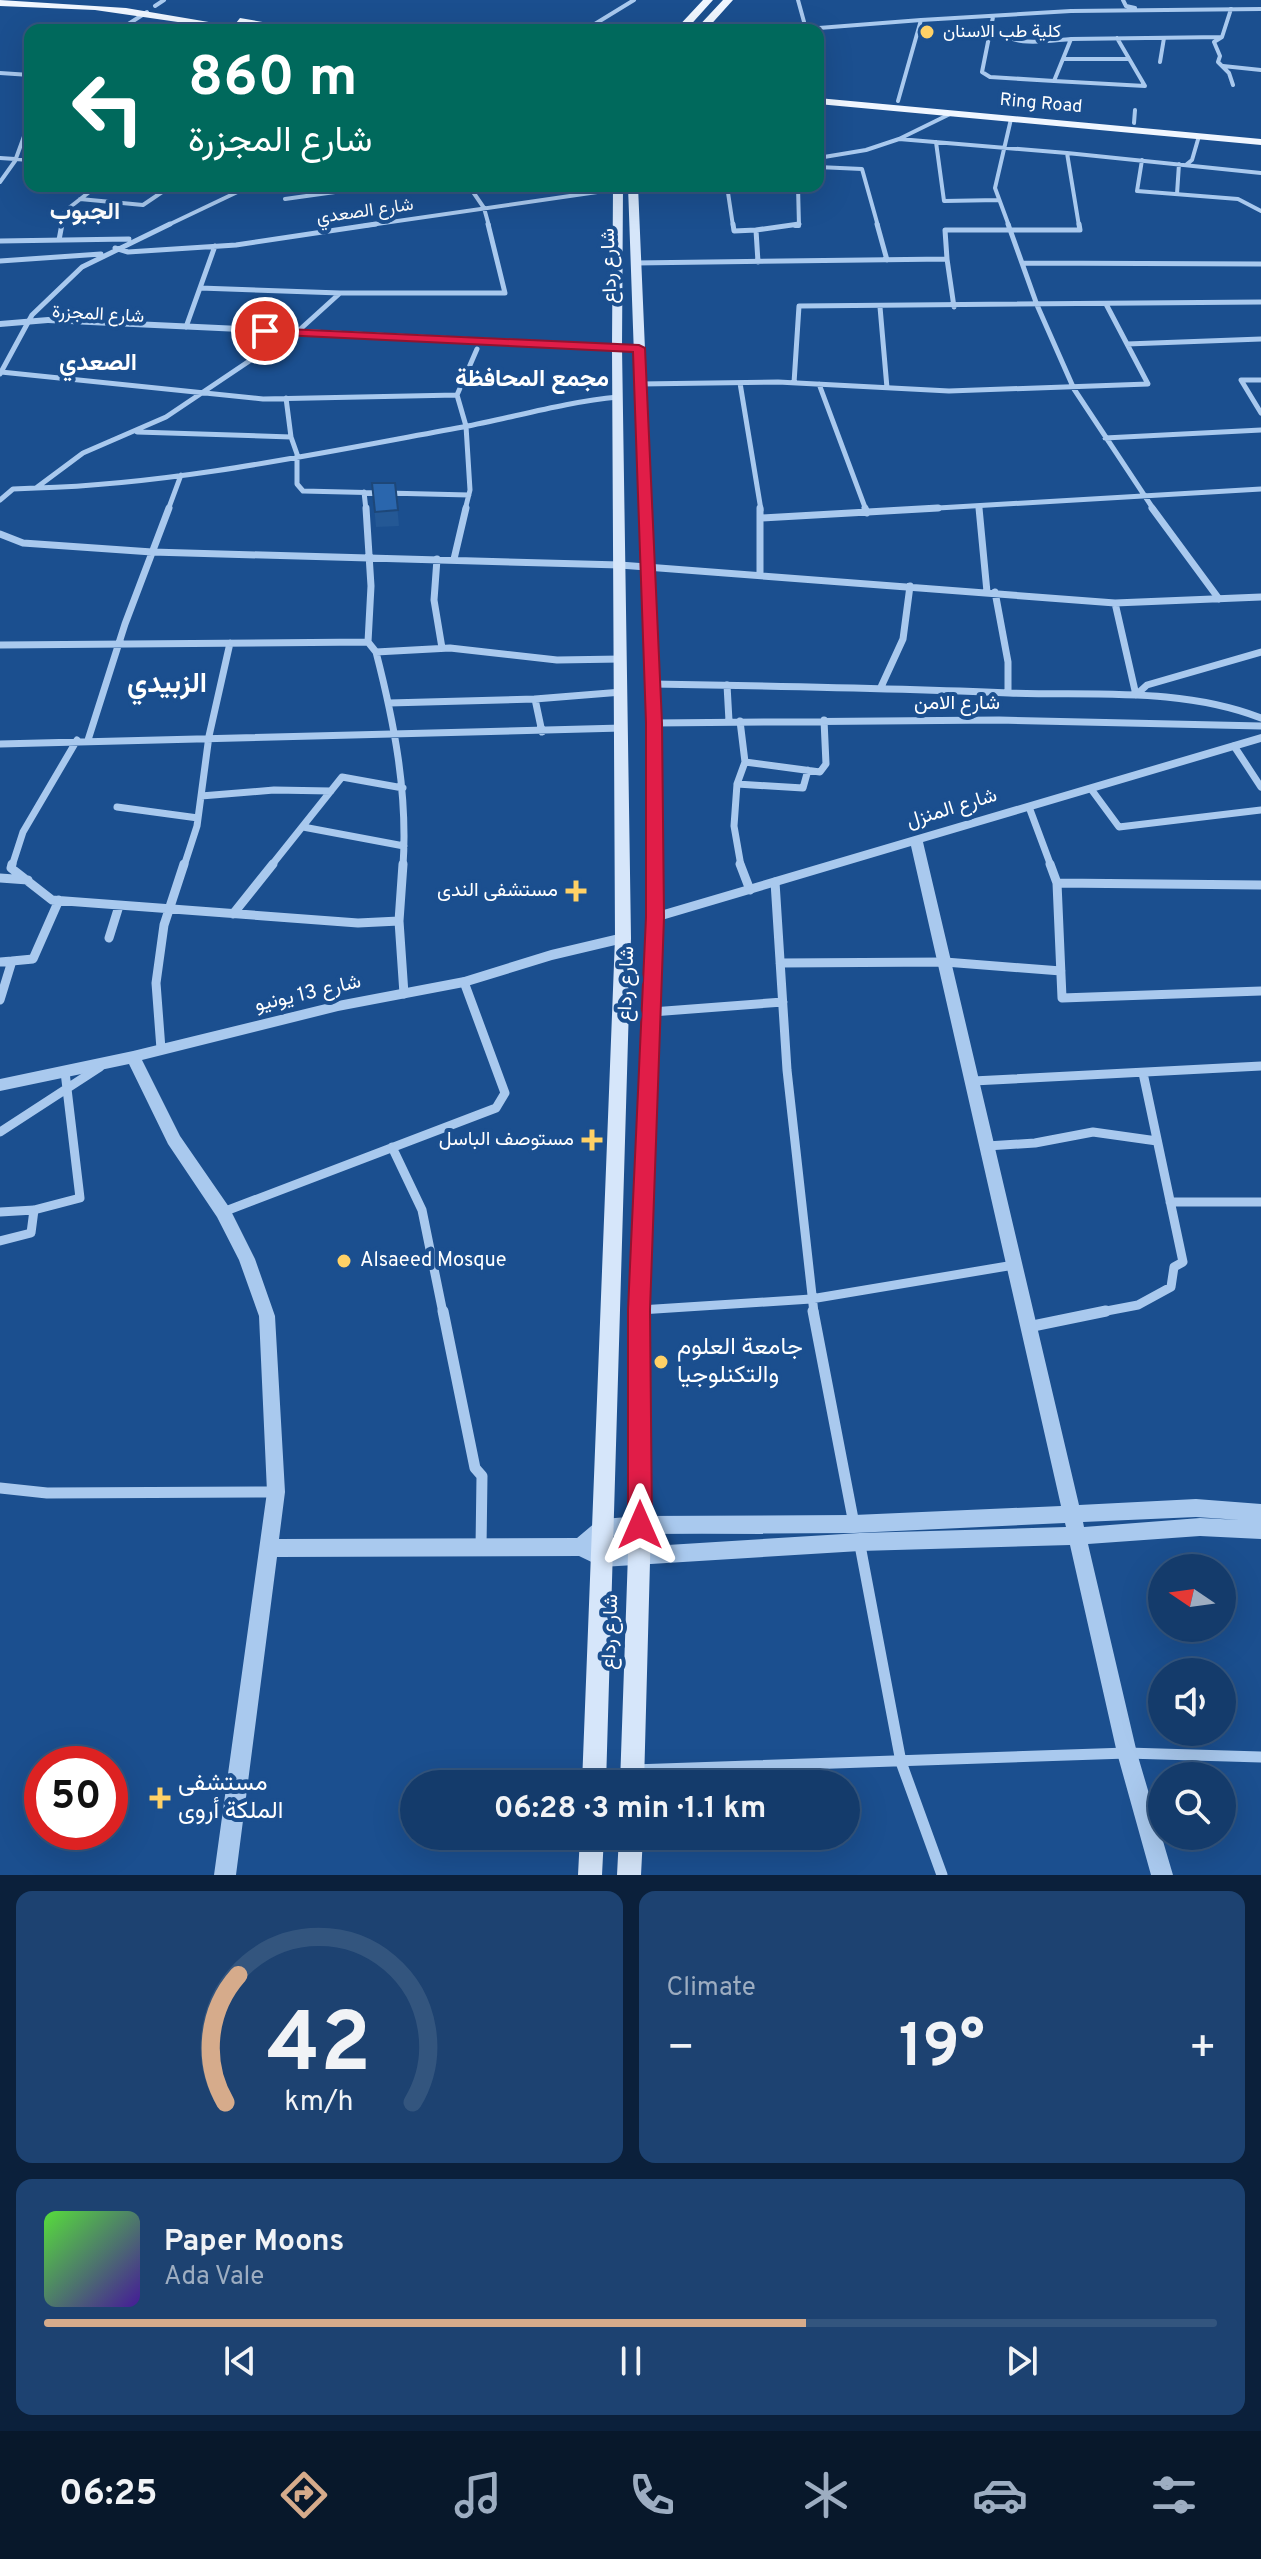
<!DOCTYPE html>
<html lang="en">
<head>
<meta charset="utf-8">
<style>
	:root { --surface:#143b6b; --page:#1d4271; --text:#f1f3f6; --muted:#9dadc1; --line:#33557e; --accent:#d6ab8b }
	body { margin:0; font-family:Overpass,Vazirmatn,sans-serif; background:var(--page); color:var(--text); height:100vh; display:flex; flex-direction:column; font-size:30px; white-space:nowrap }
	* { box-sizing:border-box; margin:0 }
	p { font-size:26px; color:var(--muted) }
	.icon { flex:none; width:44px; height:44px; fill:none; stroke:currentColor; stroke-width:2; stroke-linecap:round; stroke-linejoin:round }
	.map { position:relative; height:1875px; overflow:hidden }
	.details { display:flex; flex-direction:column; gap:16px; padding:16px; background:#0b203b; flex:1 }
	.details>* { flex:none }
	.banner { position:absolute; left:24px; top:24px; width:800px; height:168px; border-radius:16px; box-shadow:0 8px 32px #0002,0 0 0 2px var(--line); background:#00695c; color:#fff; overflow:hidden }
	.needle { width:52px; rotate:283deg }
	.fabs { position:absolute; left:1148px; top:1554px; display:grid; gap:16px }
	.fabs a { display:grid; place-items:center; width:88px; height:88px; border-radius:50%; background:var(--surface); box-shadow:0 8px 32px #0002,0 0 0 2px var(--line); font-size:40px }
	.speed { position:absolute; left:24px; top:1746px; display:flex; gap:16px; font-size:40px; font-weight:700; text-align:center }
	.speed>* { display:grid; place-content:center; width:104px; height:104px; border-radius:50%; background:var(--surface); box-shadow:0 8px 32px #0002,0 0 0 2px var(--line); line-height:1 }
	.speed .limit { border:12px solid #d22; background:#fff; color:#111 }
	.pin { position:absolute; display:grid; place-items:center; width:68px; height:68px; color:#fff; margin:-34px; border:4px solid #fff; border-radius:50%; box-shadow:0 2px 8px #0007 }
	.me { position:absolute; width:88px; margin:-44px; rotate:0deg; stroke-linejoin:round; filter:drop-shadow(0 0 6px #0008) }
	.turn { display:flex; align-items:center; gap:28px; height:168px; padding:0 32px; font-size:36px }
	.turn .icon { width:104px; height:104px; stroke-width:2.5 }
	.turn b { display:block; font-size:56px; line-height:68px }
	.big { font-size:60px; font-weight:700; line-height:1.1 }
	.details .tile { flex:1; display:flex; flex-direction:column; justify-content:center; gap:12px; min-width:0; padding:0 28px; border-radius:16px; background:var(--page) }
	.details .dial { align-items:center; gap:0 }
	.dial svg { height:208px; overflow:visible; fill:none; stroke:var(--line); stroke-width:7; stroke-linecap:round; text-anchor:middle }
	.dial text { fill:var(--text); stroke:none }
	.song { display:flex; align-items:center; gap:24px }
	.cover { width:96px; height:96px; border-radius:12px; background:linear-gradient(135deg,hsl(110 70% 55%),hsl(260 70% 35%)) }
	.played { height:8px; border-radius:4px; background:linear-gradient(90deg,var(--accent) 65%,var(--line) 65%) }
	.keys { display:flex; justify-content:space-around; direction:ltr }
	.heat { display:flex; justify-content:space-between; align-items:center; font-size:44px; direction:ltr }
	.details .tiles { flex:1; display:grid; gap:16px; grid-template-columns:1fr 1fr }
	.tile:last-child { grid-column:span 2 }
	.trip { position:absolute; left:400px; top:1770px; width:460px; height:80px; border-radius:40px; background:var(--surface); box-shadow:0 8px 32px #0002,0 0 0 2px var(--line); font-weight:700; line-height:80px; text-align:center }
	.dock { display:flex; height:128px; justify-content:space-around; align-items:center; background:#08182b; color:var(--muted) }
	.dock .icon { width:56px; height:56px }
	.dock .on { color:var(--accent) }
	.dock b { font-size:36px; color:var(--text) }
	.map>svg:first-child { display:block }
	.lines { fill:none; stroke-linecap:round; stroke-linejoin:round }
	.minor-far4 { stroke:#a9c9ee; stroke-width:4 }
	.minor-far3 { stroke:#a9c9ee; stroke-width:5 }
	.minor-far2 { stroke:#a9c9ee; stroke-width:7 }
	.minor-far1 { stroke:#a9c9ee; stroke-width:9 }
	.minor { stroke:#a9c9ee; stroke-width:11 }
	.tertiary { fill:#a9c9ee; fill-rule:evenodd }
	.secondary { fill:#d6e6fa; fill-rule:evenodd }
	.primary { fill:#f0f6ff; fill-rule:evenodd }
	.wall { fill:#245895 }
	.building { fill:#2a66ad; stroke:#1d4779; stroke-width:2 }
	.route { fill:#e11d48; stroke:#92132f; stroke-width:2 }
	.poi-dot { fill:#ffd166; stroke:#1b4f8f; stroke-width:3 }
	.labels { text-anchor:middle; dominant-baseline:central; stroke-width:8; stroke-linejoin:round; paint-order:stroke }
	.far-poi-label { font-size:18px; fill:#fff; stroke:#1b4f8f; text-anchor:start }
	.far-street-label { font-size:18px; fill:#fff; stroke:#1b4f8f }
	.street-label { font-size:20px; fill:#fff; stroke:#1b4f8f }
	.poi-label { font-size:20px; fill:#fff; stroke:#1b4f8f; text-anchor:end }
	.far-district-label { font-size:24px; font-weight:bold; fill:#fff; stroke:#1b4f8f }
	.near-poi-label { font-size:24px; fill:#fff; stroke:#1b4f8f; text-anchor:start }
	.district-label { font-size:28px; font-weight:bold; fill:#fff; stroke:#1b4f8f }
</style>
</head>
<body>
<div class="map">
<svg width="1261" height="1875" viewBox="0 0 1261 1875">
	<rect width="100%" height="100%" fill="#1b4f8f"/>
	<g class="lines">
		<path class="minor-far4" d="M798,0L806,29L921,20
			M1123,0L1126,6L1135,8
			M155,6L164,0
			M993,17L982,72L990,77L1054,81L1071,39L1222,37L1214,42L1220,56L1218,62L1229,73L1233,85
			M991,27C1013,48 1044,41 1071,39
			M119,30L147,12
			M585,30L634,0
			M1222,37L1231,9
			M1063,59H1129
			M1160,62L1164,38
			M1223,66L1261,70
			M0,73L30,75
			M1054,81L1145,86L1117,38
			M898,101L921,20L1071,11L1261,9
			M952,113L899,139L1067,153
			M1134,123L1135,110
			M936,142L944,201L999,200
			M0,158L30,160
			M818,158L866,150L899,139
			M1142,160L1137,191L1238,199L1261,211
			M1187,164L1192,160L1199,136
			M818,167L862,169L878,226
			M0,182L15,161L30,120
			M469,186L484,208L489,226
			M727,186L733,226
			M1177,194L1179,164
			M80,199L143,205L171,186
			M285,199L378,186
			M62,226L65,211L97,186
			M166,226L250,186
			M363,226L618,189
			M795,226H799L798,186
			M1009,226L995,188L1011,119
			M1079,226L1067,153L1261,173"/>
		<path class="minor-far3" d="M733,224L734,231L756,230
			M877,224L887,260
			M1008,224L1037,305L1074,389L1154,510
			M59,240L62,224
			M0,241L129,239
			M115,248L128,252L236,245L376,224
			M947,259L945,230H1080L1079,224
			M0,261L101,254
			M758,262L756,230L799,224
			M635,263L947,259L954,307
			M1022,263L1261,264
			M200,288L340,293H505L488,224
			M1106,304L1127,344L1261,339
			M880,307L887,388
			M186,327L215,246
			M296,333L339,294
			M1,372L263,399L457,395
			M0,374L32,315L82,267L170,224
			M1261,380H1241L1261,413
			M740,383L761,510
			M794,383L799,306L1261,302
			M640,384L778,382L949,391L1148,384L1127,344
			M819,384L866,510
			M137,432L291,437L286,398
			M291,437L297,454V484L303,491L469,495
			M1105,438L1261,430
			M36,488C176,484 325,452 463,427C515,417 565,402 618,397
			M364,492L366,510
			M0,500L13,489L36,488L83,453L166,417L291,333
			M168,510L181,475
			M465,510L470,490L466,426L457,395L477,349
			M904,510L1261,489"/>
		<path class="minor-far2" d="M366,508L371,586L368,642
			M865,508L867,513
			M979,508L987,592
			M1152,508L1219,599
			M762,518L938,508
			M0,534L23,543L152,552L620,565L1115,603L1261,597
			M437,559L434,600L442,648
			M454,559L466,508
			M760,574V508
			M995,592L1008,662V693
			M1115,603L1136,695
			M0,645L368,642L376,652L450,648L557,660L621,659
			M376,652C394,722 408,793 403,866
			M652,684C771,686 890,688 1009,693C1094,696 1181,687 1261,718
			M727,685L729,721
			M881,687L903,639L910,586
			M1136,695L1147,685L1261,652
			M535,699L542,732
			M389,703L535,699L622,692
			M740,721L745,762L737,784L803,788L808,770
			M654,723L999,720L1261,726
			M88,740L125,624L169,508
			M0,744L622,728
			M1234,746L1261,787
			M745,762L820,772L826,764L824,720
			M737,784L734,826L741,866
			M1091,789L1119,827L1261,810
			M201,796L274,790L331,791
			M117,807L198,818
			M1029,807L1051,866
			M303,827L404,846
			M12,866L23,832L77,740
			M184,866L197,826L209,736L230,643
			M271,866L342,777L403,788"/>
		<path class="minor-far1" d="M12,864L11,868L52,900L358,923L399,921
			M403,864L399,921L404,994
			M740,864L750,890
			M1050,864L1057,883L1261,885
			M0,878L28,880
			M775,882L787,1070L814,1313
			M1057,883L1062,998L1261,991
			M233,914L273,864
			M109,938L119,906
			M12,961L33,959L59,900
			M0,962L12,961L0,1000
			M780,963L945,962L1061,971
			M652,1012L783,1002
			M161,1049L156,983L164,925L184,864
			M973,1081L1261,1066
			M0,1132L100,1067
			M987,1146L1035,1143L1093,1132L1157,1141
			M392,1147L422,1210L443,1313
			M1170,1202H1261
			M0,1212L34,1210L80,1198L65,1072
			M223,1212L496,1108L505,1093L464,982
			M0,1241L31,1233L34,1210
			M640,1310L811,1299L1014,1265
			M1096,1313L1138,1305L1171,1287L1174,1267L1183,1262L1143,1073"/>
		<path class="minor" d="M443,1311L475,1468L482,1476L481,1548
			M813,1311L854,1524
			M1028,1327L1106,1311
			M0,1488L47,1493L275,1492
			M859,1540L901,1762L942,1875
			M633,1770L1127,1753L1261,1757"/>
		<path class="tertiary" d="M48,317L639,345L644,348L639,351L48,323L0,327V321Z
			M1261,734V742L923,842L1079,1505L1196,1499L1261,1504V1539L1200,1536L1088,1544L1137,1753L1173,1875H1151L1117,1753L1070,1545L860,1551L602,1567L579,1556L277,1557L236,1875H214L267,1492L259,1316L239,1260L217,1217L168,1144L129,1064L0,1091V1079L133,1051L338,1001L464,977L551,950L623,933L628,934L630,938L628,942L552,960L464,987L338,1011L142,1060L180,1136L229,1207L255,1259L275,1316L285,1492L279,1539L577,1538L596,1522L603,1519L640,1516L854,1515L1061,1506L911,846L655,922L648,917L650,914ZM1196,1517L1240,1520L1200,1518L1084,1527L1083,1522ZM1065,1523L1066,1527L860,1533L603,1549L597,1545L607,1537L640,1534L854,1533Z"/>
		<path class="secondary" d="M613,186H623L622,347L631,938L606,1784H582L615,938L612,347Z
			M628,186H638L661,723L663,917L649,1310L651,1525L644,1784H620L629,1525V1310L647,917V723Z
			M580,1836H604L602,1875H578Z
			M619,1836H643L641,1875H617Z"/>
		<path class="primary" d="M0,0L126,8L256,30H233L95,10L0,6Z
			M703,0H713L686,30H675Z
			M723,0H733L706,30H695Z
			M240,18L291,27L296,30H274L236,23Z
			M818,98L1261,139V145L818,104Z"/>
	</g>
	<path class="wall" d="M372,483H395L399,526L376,527Z"/>
	<path class="building" d="M372,483H395L398,510L375,512Z"/>
	<path class="route" d="M265,328L639,345L645,348L662,723L664,917L650,1310L652,1525L649,1533L640,1537L632,1533L628,1525V1310L646,917V723L633,352L261,334L259,331Z"/>
	<g class="poi-dot">
		<circle cx="927" cy="32" r="8"/>
		<path d="M572 879h8v8h8v8h-8v8h-8v-8h-8v-8h8z"/>
		<path d="M588 1128h8v8h8v8h-8v8h-8v-8h-8v-8h8z"/>
		<circle cx="344" cy="1261" r="8"/>
		<circle cx="661" cy="1362" r="8"/>
		<path d="M156 1786h8v8h8v8h-8v8h-8v-8h-8v-8h8z"/>
	</g>
	<g class="labels">
		<g class="far-poi-label">
			<text x="943" y="32">كلية طب الاسنان</text>
		</g>
		<g class="far-street-label">
			<text transform="translate(1041 104) rotate(5)">Ring Road</text>
			<text transform="translate(365 212) rotate(-8)">شارع الصعدي</text>
			<text transform="translate(98 315) rotate(3)">شارع المجزرة</text>
		</g>
		<g class="street-label">
			<text transform="translate(610 266) rotate(-92)">شارع رداع</text>
			<text x="957" y="704">شارع الامن</text>
			<text transform="translate(952 809) rotate(-17)">شارع المنزل</text>
			<text transform="translate(627 984) rotate(-88)">شارع رداع</text>
			<text transform="translate(308 994) rotate(-13)">شارع 13 يونيو</text>
			<text transform="translate(611 1632) rotate(-88)">شارع رداع</text>
		</g>
		<g class="poi-label">
			<text x="558" y="891">مستشفى الندى</text>
			<text x="574" y="1140">مستوصف الباسل</text>
			<text x="360" y="1261" text-anchor="start">Alsaeed Mosque</text>
		</g>
		<g class="far-district-label">
			<text x="85" y="213">الجبوب</text>
			<text x="98" y="364">الصعدي</text>
			<text x="532" y="380">مجمع المحافظة</text>
		</g>
		<g class="near-poi-label">
			<text x="677" y="1348">جامعة العلوم<tspan x="677" dy="28">والتكنلوجيا</tspan></text>
			<text x="178" y="1784">مستشفى<tspan x="178" dy="28">الملكة أروى</tspan></text>
		</g>
		<g class="district-label">
			<text x="167" y="685">الزبيدي</text>
		</g>
	</g>
</svg>
<div class="fabs">
<a><svg class="needle" viewBox="-14 -14 28 28"><path d="M0-13l5 13h-10z" fill="#e53935"/><path d="M0 13l5-13h-10z" fill="#9dadc1"/></svg></a>
<a><svg class="icon" aria-label="sound" viewBox="0 0 24 24"><path d="M4 9h4l5-4v14l-5-4H4zM17 9q2 3 0 6"/></svg></a>
<a><svg class="icon" aria-label="search" viewBox="0 0 24 24"><circle cx="10" cy="10" r="6"/><path d="M15 15l6 6"/></svg></a>
</div>
<div class="speed"><div class="limit">50</div></div>
<div class="pin" style="left:265px;top:331px;background:#d93025"><svg class="icon" aria-label="arrive" viewBox="0 0 24 24"><path d="M6 21V4h12l-3 4 3 4H6"/></svg></div>
<svg class="me" style="left:640px;top:1525px" viewBox="-20 -20 40 40"><path d="M0-17L14 15 0 8-14 15z" fill="#e11d48" stroke="#fff" stroke-width="4"/></svg>
<div class="trip">06:28 · 3 min · 1.1 km</div>
<div class="banner">
<div class="turn"><svg class="icon" aria-label="left" viewBox="0 0 24 24"><path d="M17 20v-9H6M10 6l-5 5 5 5"/></svg><div><b>860 m</b>شارع المجزرة</div></div>
</div>
</div>
<section class="details">
<div class="tiles">
<div class="tile dial"><svg viewBox="0 0 100 80">
<path d="M14 69A42 42 0 1 1 86 69"/>
<path d="M14 69A42 42 0 0 1 19 20" stroke="#d6ab8b"/>
<text x="50" y="56" font-size="32" font-weight="700">42</text>
<text x="50" y="72" font-size="11">km/h</text>
</svg></div>
<div class="tile"><p>Climate</p>
<div class="heat"><a>−</a><b class="big">19°</b><a>+</a></div>
</div>
<div class="tile">
<div class="song"><i class="cover"></i><div><b>Paper Moons</b><p>Ada Vale</p></div></div>
<div class="played"></div>
<div class="keys"><svg class="icon" aria-label="previous" viewBox="0 0 24 24"><path d="M18 5L8 12l10 7zM5 5v14"/></svg><svg class="icon" aria-label="pause" viewBox="0 0 24 24"><path d="M8 5v14M16 5v14"/></svg><svg class="icon" aria-label="next" viewBox="0 0 24 24"><path d="M6 5l10 7-10 7zM19 5v14"/></svg></div>
</div>
</div>
</section>
<nav class="dock">
<b>06:25</b>
<svg class="icon on" aria-label="directions" viewBox="0 0 24 24"><path d="M12 3l9 9-9 9-9-9zM9 14v-3h6M13 9l2 2-2 2"/></svg>
<svg class="icon" aria-label="music" viewBox="0 0 24 24"><path d="M9 18V5l10-2v13"/><circle cx="6" cy="18" r="3"/><circle cx="16" cy="16" r="3"/></svg>
<svg class="icon" aria-label="phone" viewBox="0 0 24 24"><path d="M5 4h4l2 5-3 2q2 4 5 5l2-3 5 2v4C11 20 4 13 5 4z"/></svg>
<svg class="icon" aria-label="climate" viewBox="0 0 24 24"><path d="M12 3v18M4 7l16 10M4 17L20 7"/></svg>
<svg class="icon" aria-label="car" viewBox="0 0 24 24"><path d="M5 17H2v-5l4-1 3-4h7l3 4 3 1v5h-3M9 17h6M6 11h13"/><circle cx="7" cy="17" r="2"/><circle cx="17" cy="17" r="2"/></svg>
<svg class="icon" aria-label="filters" viewBox="0 0 24 24"><path d="M4 7h16M4 17h16"/><circle cx="9" cy="7" r="2"/><circle cx="15" cy="17" r="2"/></svg>
</nav>
</body>
</html>
